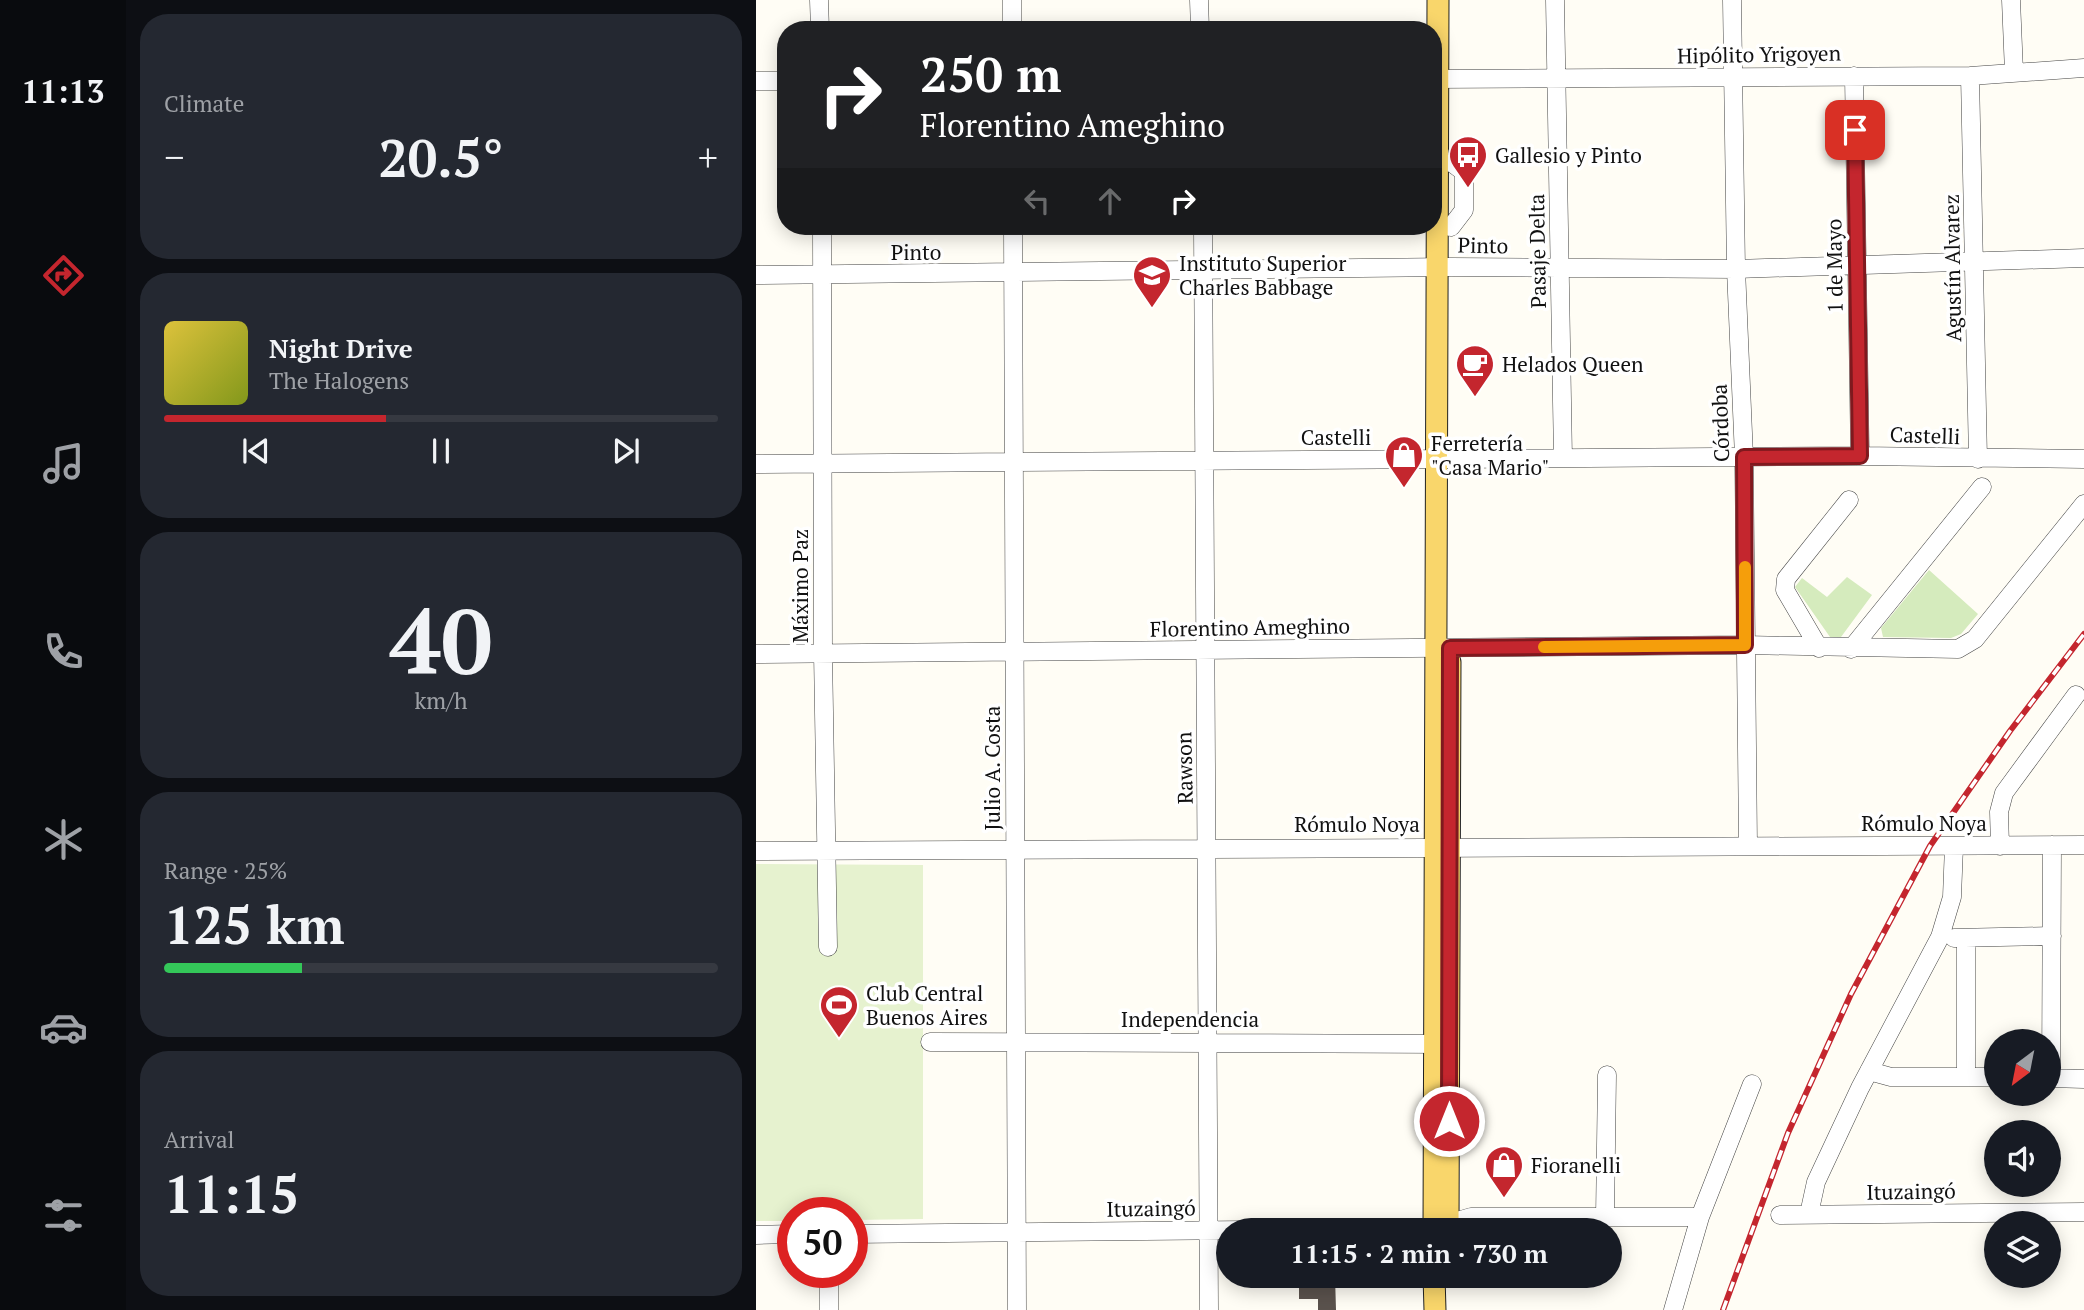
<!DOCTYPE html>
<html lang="en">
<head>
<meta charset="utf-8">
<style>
	:root { --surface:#171b24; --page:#242831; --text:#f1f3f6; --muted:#9ea1a6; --line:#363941; --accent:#c4262e }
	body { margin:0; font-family:"PT Serif",serif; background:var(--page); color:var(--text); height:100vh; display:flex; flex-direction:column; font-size:26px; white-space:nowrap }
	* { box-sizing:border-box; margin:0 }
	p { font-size:23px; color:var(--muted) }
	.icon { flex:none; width:38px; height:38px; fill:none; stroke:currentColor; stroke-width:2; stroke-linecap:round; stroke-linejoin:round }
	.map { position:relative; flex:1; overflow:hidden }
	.panel { display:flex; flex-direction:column; gap:14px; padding:14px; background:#0d0f14; width:630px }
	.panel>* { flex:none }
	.hud { position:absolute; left:21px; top:21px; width:665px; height:214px; border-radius:28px; box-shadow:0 4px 18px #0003; background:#202124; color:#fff; overflow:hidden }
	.needle { width:46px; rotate:212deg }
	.tools { position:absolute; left:1228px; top:1029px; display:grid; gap:14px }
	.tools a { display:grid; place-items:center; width:77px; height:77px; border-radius:50%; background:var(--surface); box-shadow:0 4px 18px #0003; font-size:35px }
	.speed { position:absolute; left:21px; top:1197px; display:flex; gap:14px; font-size:35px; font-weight:700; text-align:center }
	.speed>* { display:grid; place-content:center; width:91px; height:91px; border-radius:50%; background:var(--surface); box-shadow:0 4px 18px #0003; line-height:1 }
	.speed .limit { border:10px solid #d22; background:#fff; color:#111 }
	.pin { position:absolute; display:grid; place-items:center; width:60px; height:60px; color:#fff; margin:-30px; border-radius:14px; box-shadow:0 4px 10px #0006 }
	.me { position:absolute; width:77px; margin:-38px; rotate:0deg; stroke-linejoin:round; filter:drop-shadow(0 0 5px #0008) }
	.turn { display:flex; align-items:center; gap:24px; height:147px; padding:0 28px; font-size:32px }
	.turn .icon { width:91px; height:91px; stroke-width:2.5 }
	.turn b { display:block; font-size:49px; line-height:60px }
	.lanes { display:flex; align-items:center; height:66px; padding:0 28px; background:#0003; justify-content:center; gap:35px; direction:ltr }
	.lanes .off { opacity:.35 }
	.big { font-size:52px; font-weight:600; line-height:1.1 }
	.panel .widget { flex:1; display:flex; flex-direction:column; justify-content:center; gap:10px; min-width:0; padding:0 24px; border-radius:28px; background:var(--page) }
	.panel .dial { align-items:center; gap:0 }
	.dial b { font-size:91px; line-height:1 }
	.song { display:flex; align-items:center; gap:21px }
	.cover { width:84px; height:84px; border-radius:10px; background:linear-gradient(135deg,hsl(50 70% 55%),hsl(70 70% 35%)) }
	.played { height:7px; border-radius:4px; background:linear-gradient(90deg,var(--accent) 40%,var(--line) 40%) }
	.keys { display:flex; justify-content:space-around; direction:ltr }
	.heat { display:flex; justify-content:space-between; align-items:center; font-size:38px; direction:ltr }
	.charge { height:10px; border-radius:5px; background:linear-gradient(90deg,#34c759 25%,var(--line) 0) }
	.trip { position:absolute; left:460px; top:1218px; width:406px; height:70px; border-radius:35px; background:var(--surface); box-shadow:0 4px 18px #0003; font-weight:600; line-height:70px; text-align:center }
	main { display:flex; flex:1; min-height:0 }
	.dock { display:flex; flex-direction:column; width:126px; justify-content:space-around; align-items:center; background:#090b0e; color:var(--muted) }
	.dock .icon { width:49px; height:49px }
	.dock .on { color:var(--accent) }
	.dock b { font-size:32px; color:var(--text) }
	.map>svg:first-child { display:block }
	.green { fill:#d5ebbd }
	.pitch { fill:#e6f2cf }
	.building { fill:#5a524d }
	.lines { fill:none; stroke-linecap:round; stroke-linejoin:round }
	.minor-casing { stroke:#444; stroke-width:19 }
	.major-casing { stroke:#222; stroke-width:23 }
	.minor { stroke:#fff; stroke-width:18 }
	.major { stroke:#f9d66b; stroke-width:21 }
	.rail-casing { stroke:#c4262e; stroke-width:6 }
	.rail { stroke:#fff; stroke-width:3.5; stroke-dasharray:10; stroke-linecap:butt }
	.route-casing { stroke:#7f191e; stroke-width:18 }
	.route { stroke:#c4262e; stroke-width:12 }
	.slow { stroke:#f59e0b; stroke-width:12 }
	.labels { text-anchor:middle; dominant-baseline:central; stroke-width:7; stroke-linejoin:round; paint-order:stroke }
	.street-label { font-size:21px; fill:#111; stroke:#fff }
	.poi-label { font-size:21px; fill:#111; stroke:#fff; text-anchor:start }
</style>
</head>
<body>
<main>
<nav class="dock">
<b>11:13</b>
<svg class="icon on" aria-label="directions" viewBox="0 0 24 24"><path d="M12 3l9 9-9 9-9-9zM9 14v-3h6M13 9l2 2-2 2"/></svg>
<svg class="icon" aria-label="music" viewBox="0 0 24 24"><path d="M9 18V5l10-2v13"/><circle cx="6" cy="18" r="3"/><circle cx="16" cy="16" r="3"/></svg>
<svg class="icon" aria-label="phone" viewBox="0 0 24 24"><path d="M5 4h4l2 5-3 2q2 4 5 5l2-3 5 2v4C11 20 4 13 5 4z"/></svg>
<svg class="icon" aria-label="climate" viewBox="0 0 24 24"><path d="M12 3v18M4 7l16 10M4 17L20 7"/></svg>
<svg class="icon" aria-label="car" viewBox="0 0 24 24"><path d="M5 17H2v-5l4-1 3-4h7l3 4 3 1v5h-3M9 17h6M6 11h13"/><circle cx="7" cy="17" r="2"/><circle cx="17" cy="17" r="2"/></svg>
<svg class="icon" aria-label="filters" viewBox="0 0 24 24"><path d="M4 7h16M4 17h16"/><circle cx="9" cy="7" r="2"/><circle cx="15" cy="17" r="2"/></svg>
</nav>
<section class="panel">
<div class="widget"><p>Climate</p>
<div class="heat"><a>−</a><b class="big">20.5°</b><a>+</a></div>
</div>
<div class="widget">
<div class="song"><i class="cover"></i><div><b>Night Drive</b><p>The Halogens</p></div></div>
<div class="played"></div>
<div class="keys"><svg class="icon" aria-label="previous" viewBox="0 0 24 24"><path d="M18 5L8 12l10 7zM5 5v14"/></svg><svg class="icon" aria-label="pause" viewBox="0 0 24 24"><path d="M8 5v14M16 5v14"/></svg><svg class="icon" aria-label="next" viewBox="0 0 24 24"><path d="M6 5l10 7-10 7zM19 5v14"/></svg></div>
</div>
<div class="widget dial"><b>40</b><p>km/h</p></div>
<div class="widget"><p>Range · 25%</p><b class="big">125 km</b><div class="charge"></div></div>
<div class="widget"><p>Arrival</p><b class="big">11:15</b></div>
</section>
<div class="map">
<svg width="1328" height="1310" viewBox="0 0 1328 1310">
	<rect width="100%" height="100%" fill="#fffdf5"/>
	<path class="green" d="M1173,570L1222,614L1205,634L1195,638L1127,637L1125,628Z
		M1091,577L1116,595L1085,637H1074L1039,587L1046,578L1071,597Z"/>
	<path class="pitch" d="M0,864L167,865V1219L96,1220V1213H37V1221H0Z"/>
	<path class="building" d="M543,1276H579L580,1310H562V1299H543Z"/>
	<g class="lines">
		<defs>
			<path id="minor" d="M63,0L64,30
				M256,0V30
				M443,0L444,30
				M799,0L807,458
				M976,0L980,269L988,457L992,845
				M1255,0L1258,72
				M1098,76L1104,456
				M1214,76L1222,459
				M677,79L1214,76L1328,68
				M0,81H30
				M66,226L67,653L72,947
				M257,226L261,1310
				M447,226L453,1310
				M695,227L708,210V172L696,163
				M0,275L695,267L980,269L1328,258
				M0,464L1104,456L1328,459
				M1063,648L1029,590L1030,579L1093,500
				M1095,649L1226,487
				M0,654L989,645L1202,649L1219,639L1328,504
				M1244,846L1243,812L1248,793L1320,695
				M0,851L1328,845
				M1198,938L1296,936
				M1210,938V1076
				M174,1042L692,1044
				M1113,1071L1135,1077H1241
				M1293,1078L1328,1079
				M1295,1078L1296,845
				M1053,1214L1060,1182L1104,1088L1184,937L1196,897L1198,846
				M1024,1215L1328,1212
				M849,1217L851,1075
				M96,1234L678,1228L715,1217H944
				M0,1235L37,1234
				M73,1272V1310
				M917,1310L944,1217L996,1084"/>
			<path id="major" d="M678,1230L682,0
				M692,1230L694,662
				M678,1276L679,1310"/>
		</defs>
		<use href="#minor" class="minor-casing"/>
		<use href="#major" class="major-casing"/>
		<use href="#minor" class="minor"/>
		<use href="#major" class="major"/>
		<defs>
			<path id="rail" d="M967,1310L1032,1133L1095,994L1174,846L1254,731L1328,634"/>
		</defs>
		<use href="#rail" class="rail-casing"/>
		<use href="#rail" class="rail"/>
	</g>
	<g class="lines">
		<defs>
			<path id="route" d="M693,1121L694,648L989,645L988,457L1104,456L1099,130"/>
		</defs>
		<use href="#route" class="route-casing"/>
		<use href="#route" class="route"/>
		<path class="slow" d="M788,647L989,645V567"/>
	</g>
	<defs>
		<symbol id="bus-pin" viewBox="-11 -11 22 30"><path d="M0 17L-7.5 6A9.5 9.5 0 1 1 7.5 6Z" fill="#c4262e" stroke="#fff"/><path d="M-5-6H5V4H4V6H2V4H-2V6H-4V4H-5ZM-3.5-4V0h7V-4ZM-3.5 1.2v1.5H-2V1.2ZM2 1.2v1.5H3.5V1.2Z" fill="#fff"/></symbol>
		<symbol id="university-pin" viewBox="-11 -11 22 30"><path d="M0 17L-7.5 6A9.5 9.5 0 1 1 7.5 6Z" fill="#c4262e" stroke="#fff"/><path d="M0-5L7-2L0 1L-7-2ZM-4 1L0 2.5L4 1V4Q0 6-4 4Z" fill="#fff"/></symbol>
		<symbol id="cafe-pin" viewBox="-11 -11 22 30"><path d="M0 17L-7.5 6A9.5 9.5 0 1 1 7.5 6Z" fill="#c4262e" stroke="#fff"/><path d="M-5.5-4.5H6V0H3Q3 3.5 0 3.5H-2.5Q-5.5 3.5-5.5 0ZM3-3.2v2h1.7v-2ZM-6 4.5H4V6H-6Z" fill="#fff"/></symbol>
		<symbol id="shop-pin" viewBox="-11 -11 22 30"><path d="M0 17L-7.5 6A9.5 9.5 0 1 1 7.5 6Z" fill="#c4262e" stroke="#fff"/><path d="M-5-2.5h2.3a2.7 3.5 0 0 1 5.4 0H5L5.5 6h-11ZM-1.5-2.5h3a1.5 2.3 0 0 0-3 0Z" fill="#fff"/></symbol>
		<symbol id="stadium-pin" viewBox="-11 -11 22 30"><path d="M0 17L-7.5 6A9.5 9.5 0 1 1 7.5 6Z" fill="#c4262e" stroke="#fff"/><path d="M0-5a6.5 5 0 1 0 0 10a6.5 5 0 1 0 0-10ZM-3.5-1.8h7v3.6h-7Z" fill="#fff"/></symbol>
	</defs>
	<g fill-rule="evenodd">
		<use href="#bus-pin" x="690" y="133" width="44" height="60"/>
		<use href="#university-pin" x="374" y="253" width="44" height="60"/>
		<use href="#cafe-pin" x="697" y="342" width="44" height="60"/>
		<use href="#shop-pin" x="626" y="433" width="44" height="60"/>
		<use href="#stadium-pin" x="61" y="983" width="44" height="60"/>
		<use href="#shop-pin" x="726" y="1143" width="44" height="60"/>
	</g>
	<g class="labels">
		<g class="street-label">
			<text transform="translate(1003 54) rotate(-1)">Hipólito Yrigoyen</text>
			<text transform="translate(727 245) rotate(1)">Pinto</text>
			<text transform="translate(781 251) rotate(-91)">Pasaje Delta</text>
			<text x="160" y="252">Pinto</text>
			<text transform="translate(1078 266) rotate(-91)">1 de Mayo</text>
			<text transform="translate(1196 268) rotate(-91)">Agustín Alvarez</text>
			<text transform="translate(964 423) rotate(-92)">Córdoba</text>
			<text transform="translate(1169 435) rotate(2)">Castelli</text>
			<text x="580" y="437">Castelli</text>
			<text transform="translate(44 586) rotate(-90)">Máximo Paz</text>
			<text transform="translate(494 627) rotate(-1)">Florentino Ameghino</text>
			<text transform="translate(236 768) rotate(-90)">Julio A. Costa</text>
			<text transform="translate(428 768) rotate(-91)">Rawson</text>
			<text x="1168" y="823">Rómulo Noya</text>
			<text x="601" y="824">Rómulo Noya</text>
			<text x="434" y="1019">Independencia</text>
			<text transform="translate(1155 1191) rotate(-1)">Ituzaingó</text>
			<text transform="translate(395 1208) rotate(-1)">Ituzaingó</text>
		</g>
		<g class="poi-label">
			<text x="739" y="155">Gallesio y Pinto</text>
			<text x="423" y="263">Instituto Superior<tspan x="423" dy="24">Charles Babbage</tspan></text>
			<text x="746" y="364">Helados Queen</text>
			<text x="675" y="443">Ferretería<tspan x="675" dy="24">"Casa Mario"</tspan></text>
			<text x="110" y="993">Club Central<tspan x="110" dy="24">Buenos Aires</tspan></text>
			<text x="775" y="1165">Fioranelli</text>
		</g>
	</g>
</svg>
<div class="tools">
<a><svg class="needle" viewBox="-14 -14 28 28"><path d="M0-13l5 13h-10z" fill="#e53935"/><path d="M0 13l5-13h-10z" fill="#9ea1a6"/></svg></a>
<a><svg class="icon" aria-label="sound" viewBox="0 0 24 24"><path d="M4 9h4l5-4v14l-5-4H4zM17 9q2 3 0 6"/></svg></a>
<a><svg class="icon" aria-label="layers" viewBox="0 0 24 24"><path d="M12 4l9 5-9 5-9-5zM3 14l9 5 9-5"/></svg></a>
</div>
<div class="speed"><div class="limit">50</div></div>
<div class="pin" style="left:1099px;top:130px;background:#d93025"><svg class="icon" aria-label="arrive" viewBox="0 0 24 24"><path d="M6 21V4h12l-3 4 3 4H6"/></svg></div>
<svg class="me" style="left:693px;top:1121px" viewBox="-20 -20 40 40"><circle r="17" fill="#c4262e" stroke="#fff" stroke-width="3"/><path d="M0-11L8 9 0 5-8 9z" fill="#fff"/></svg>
<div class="trip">11:15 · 2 min · 730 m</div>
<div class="hud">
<div class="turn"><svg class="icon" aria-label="right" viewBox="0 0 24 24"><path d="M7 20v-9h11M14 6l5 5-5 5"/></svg><div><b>250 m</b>Florentino Ameghino</div></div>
<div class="lanes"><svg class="icon off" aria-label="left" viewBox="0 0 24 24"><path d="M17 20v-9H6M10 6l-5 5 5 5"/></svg><svg class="icon off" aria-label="ahead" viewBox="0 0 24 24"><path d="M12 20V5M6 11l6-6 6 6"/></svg><svg class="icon" aria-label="right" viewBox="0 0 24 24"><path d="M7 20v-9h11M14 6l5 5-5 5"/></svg></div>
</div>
</div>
</main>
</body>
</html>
